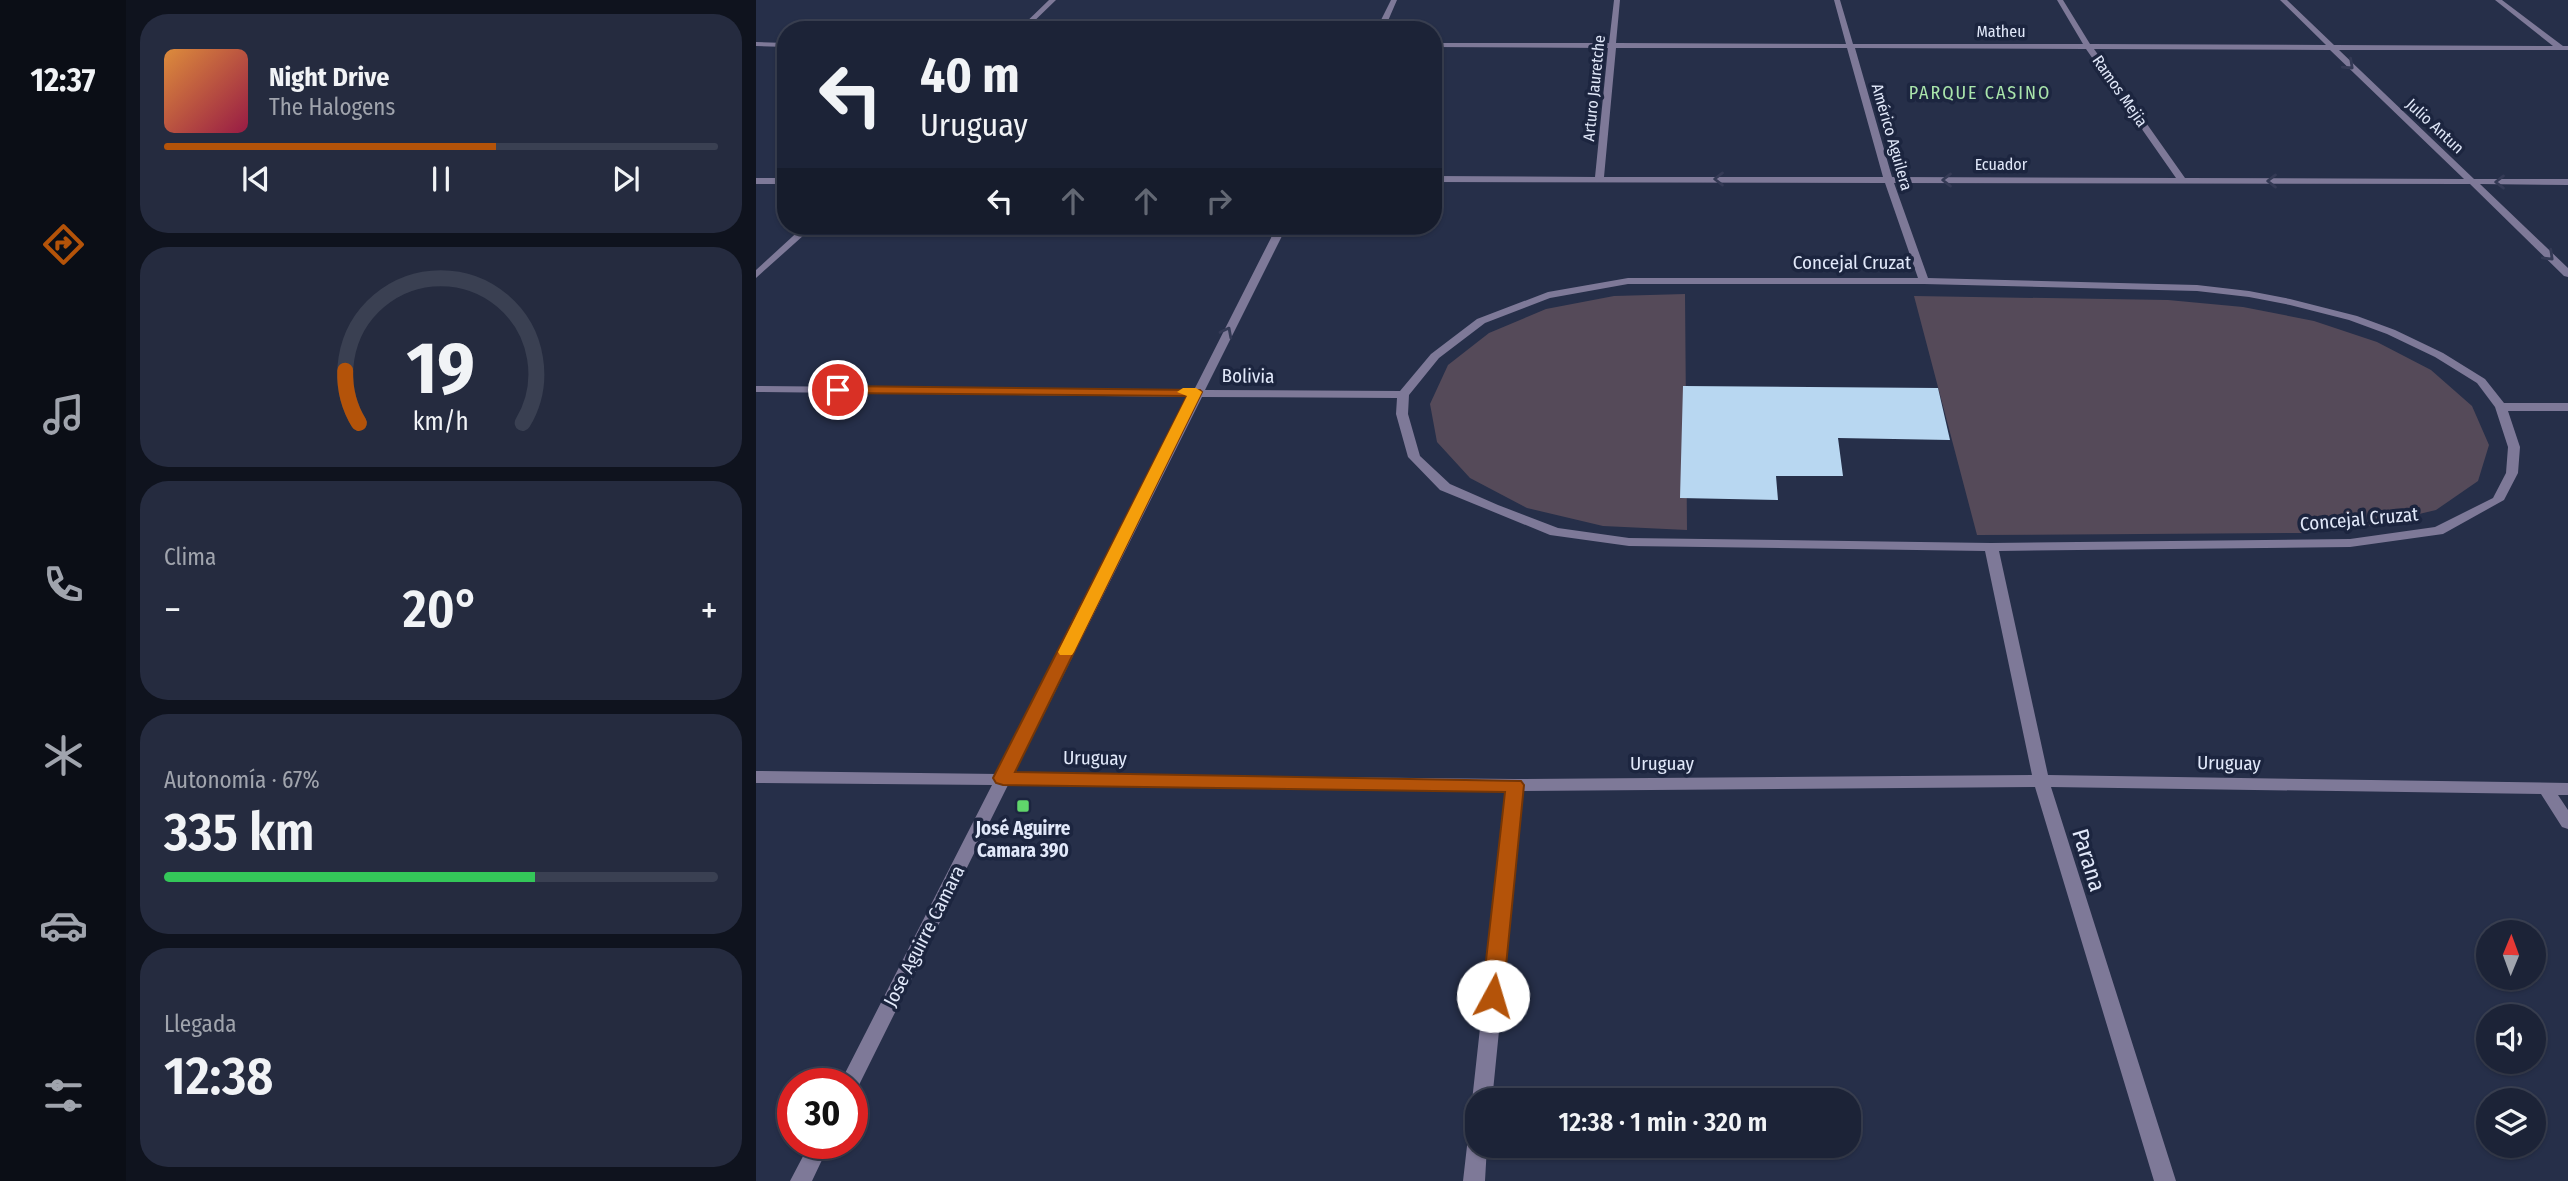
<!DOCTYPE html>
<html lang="es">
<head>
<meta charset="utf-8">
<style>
	:root { --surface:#1c2337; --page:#252b3f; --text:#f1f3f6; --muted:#a0a4ad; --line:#3a4052; --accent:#b45309 }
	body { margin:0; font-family:"Fira Sans Condensed",sans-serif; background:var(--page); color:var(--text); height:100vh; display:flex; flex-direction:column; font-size:26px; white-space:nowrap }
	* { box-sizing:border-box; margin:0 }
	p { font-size:23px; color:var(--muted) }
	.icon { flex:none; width:38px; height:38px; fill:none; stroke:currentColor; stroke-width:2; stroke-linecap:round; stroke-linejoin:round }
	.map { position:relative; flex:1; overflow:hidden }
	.side { display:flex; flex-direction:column; gap:14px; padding:14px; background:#0f131e; width:630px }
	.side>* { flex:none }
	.hud { position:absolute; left:21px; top:21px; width:665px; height:214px; border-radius:28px; box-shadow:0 2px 5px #0004,0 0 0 2px var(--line); background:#1c2337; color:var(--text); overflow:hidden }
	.needle { width:46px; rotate:1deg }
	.controls { position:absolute; left:1720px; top:920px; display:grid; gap:14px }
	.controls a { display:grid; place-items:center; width:70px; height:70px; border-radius:50%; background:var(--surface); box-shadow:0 2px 5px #0004,0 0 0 2px var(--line); font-size:35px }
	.speed { position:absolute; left:21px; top:1068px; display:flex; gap:14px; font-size:35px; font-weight:700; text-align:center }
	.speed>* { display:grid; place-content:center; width:91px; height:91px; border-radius:50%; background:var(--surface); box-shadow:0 2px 5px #0004,0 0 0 2px var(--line); line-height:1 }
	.speed .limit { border:10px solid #d22; background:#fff; color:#111 }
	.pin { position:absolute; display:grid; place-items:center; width:60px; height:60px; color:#fff; margin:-30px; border:4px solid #fff; border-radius:50%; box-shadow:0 2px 7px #0007 }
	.me { position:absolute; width:77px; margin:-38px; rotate:6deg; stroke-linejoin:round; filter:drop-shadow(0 0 5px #0008) }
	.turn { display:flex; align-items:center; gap:24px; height:147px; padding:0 28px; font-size:32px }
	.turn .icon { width:91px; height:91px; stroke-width:2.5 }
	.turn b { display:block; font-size:49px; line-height:60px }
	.lanes { display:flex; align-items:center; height:66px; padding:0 28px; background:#0003; justify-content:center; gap:35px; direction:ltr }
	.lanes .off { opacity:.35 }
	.big { font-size:52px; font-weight:600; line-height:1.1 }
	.side .card { flex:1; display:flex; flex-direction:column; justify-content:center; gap:10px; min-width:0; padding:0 24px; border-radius:28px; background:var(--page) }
	.side .dial { align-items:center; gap:0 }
	.dial svg { height:182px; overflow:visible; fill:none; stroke:var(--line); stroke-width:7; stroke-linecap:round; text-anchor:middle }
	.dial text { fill:var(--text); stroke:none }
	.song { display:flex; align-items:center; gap:21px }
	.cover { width:84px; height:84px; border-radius:10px; background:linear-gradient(135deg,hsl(30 70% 55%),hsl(340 70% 35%)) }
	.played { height:7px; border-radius:4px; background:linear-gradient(90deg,var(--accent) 60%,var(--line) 60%) }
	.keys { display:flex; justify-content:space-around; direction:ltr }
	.heat { display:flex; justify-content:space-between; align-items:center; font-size:38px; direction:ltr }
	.charge { height:10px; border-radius:5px; background:linear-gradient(90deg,#34c759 67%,var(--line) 0) }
	.trip { position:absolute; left:709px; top:1088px; width:396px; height:70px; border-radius:28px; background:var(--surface); box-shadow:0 2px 5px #0004,0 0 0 2px var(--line); font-weight:600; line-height:70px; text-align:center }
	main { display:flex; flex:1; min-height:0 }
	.tab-bar { display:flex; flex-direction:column; width:126px; justify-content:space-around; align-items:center; background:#0b0e16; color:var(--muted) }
	.tab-bar .icon { width:49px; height:49px }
	.tab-bar .active { color:var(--accent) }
	.tab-bar b { font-size:32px; color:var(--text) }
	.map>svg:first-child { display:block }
	.green { fill:#554a59 }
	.building { fill:#b8d7f1 }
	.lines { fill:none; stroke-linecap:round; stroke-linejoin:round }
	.street { fill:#7e7998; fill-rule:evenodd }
	.oneway { stroke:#343a55 }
	.route { fill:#b45309; stroke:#753606; stroke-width:2 }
	.slow { fill:#f59e0b }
	.poi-dot { fill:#60d56b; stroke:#1c253f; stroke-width:2.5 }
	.labels { text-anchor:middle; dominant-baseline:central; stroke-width:7; stroke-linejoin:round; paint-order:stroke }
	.far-street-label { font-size:16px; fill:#e1e8f9; stroke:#1c253f }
	.far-neighbourhood-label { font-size:18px; letter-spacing:2px; fill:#aae6ac; stroke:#1c253f }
	.street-label { font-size:19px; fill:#e1e8f9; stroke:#1c253f }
	.poi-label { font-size:19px; font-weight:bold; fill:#e1e8f9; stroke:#1c253f }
	.near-street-label { font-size:23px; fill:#e1e8f9; stroke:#1c253f }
</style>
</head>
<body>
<main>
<nav class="tab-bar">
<b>12:37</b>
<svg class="icon active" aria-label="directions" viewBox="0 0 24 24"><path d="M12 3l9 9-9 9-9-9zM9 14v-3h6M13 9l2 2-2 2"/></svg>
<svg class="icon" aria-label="music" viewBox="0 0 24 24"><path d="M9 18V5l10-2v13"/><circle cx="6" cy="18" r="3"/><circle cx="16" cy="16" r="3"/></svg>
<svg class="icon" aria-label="phone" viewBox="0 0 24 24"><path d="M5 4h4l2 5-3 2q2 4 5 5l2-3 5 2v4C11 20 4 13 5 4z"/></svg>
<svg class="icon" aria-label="climate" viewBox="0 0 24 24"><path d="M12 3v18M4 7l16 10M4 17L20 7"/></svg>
<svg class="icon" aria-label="car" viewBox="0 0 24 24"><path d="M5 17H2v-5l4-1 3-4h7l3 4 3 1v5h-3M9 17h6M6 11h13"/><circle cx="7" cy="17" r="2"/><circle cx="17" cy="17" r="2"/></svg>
<svg class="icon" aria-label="filters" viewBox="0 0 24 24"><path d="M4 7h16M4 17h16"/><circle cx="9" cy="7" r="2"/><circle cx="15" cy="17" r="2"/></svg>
</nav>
<section class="side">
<div class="card">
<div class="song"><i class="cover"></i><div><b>Night Drive</b><p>The Halogens</p></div></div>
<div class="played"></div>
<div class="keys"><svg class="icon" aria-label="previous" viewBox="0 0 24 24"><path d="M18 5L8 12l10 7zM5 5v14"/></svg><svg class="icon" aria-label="pause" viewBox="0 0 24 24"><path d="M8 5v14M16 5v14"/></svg><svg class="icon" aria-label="next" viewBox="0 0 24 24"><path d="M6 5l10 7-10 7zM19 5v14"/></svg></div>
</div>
<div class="card dial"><svg viewBox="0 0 100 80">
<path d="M14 69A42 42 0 1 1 86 69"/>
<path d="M14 69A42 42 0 0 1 8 46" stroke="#b45309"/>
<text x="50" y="56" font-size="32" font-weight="700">19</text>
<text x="50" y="72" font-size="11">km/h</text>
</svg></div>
<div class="card"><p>Clima</p>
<div class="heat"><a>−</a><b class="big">20°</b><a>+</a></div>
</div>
<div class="card"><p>Autonomía · 67%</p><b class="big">335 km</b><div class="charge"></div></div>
<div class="card"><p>Llegada</p><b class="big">12:38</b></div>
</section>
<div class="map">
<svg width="1812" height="1181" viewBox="0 0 1812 1181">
	<rect width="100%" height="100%" fill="#262f49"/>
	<path class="green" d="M929,294L931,530L847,526L771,508L714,478L681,442L674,404L692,365L733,333L790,309L858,296Z
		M1158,296L1412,300L1487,307L1558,321L1621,342L1675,370L1716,406L1733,445L1722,481L1680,510L1612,526L1546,533L1221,535Z"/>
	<path class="building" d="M927,386L1182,388L1194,440L1082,438L1087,476H1020L1022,500L924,498Z"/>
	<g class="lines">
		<path class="street" d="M293,0H300L269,30H262Z
			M635,0H641L628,30H620Z
			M858,0H864L860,43L1090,44L1078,0H1084L1097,44H1327L1301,0H1307L1334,44L1570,45L1524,0H1531L1578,45L1797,46L1739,0H1746L1807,46H1812V50H1583L1718,179H1812V185L1724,184L1812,268V277L1808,276L1714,184L1138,183L1172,278L1441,285L1493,291L1534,299L1601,316L1639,330L1687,353L1729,379L1748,403H1812V411H1752L1764,447L1762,473L1748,500L1687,534L1594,547L1243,551L1292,775L1812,783V795H1802L1812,810V829L1806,827L1785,794L1295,787L1420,1181H1398L1279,787L767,791L736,1101H721V1108L716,1101L750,791L252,785L101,1089L96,1091V1083H84L236,785L0,783V771L242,774L434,397L0,392V386L438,390L521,226H531L449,390L644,391L675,354L721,319L792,292L872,278H1162L1129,183L677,182V176L839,177L852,48L677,47V43H853ZM860,48H1091L1127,177H848ZM1099,48L1330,49L1420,178L1136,177ZM1338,49L1574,50L1708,179L1429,178ZM872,284H1168L1441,291L1493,297L1534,305L1593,320L1631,334L1679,357L1721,383L1739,407L1752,447L1750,473L1737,498L1679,527L1594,539L1235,543L873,538L802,528L742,505L694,484L664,456L652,414L653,395L683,358L729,323L794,298ZM446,397L641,398L640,414L652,457L684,490L794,535L873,546L1229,551L1276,775L759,779L258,774Z
			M0,42L30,43V47L0,46Z
			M0,178H30V184H0Z
			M48,226H58L0,278V270Z
			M721,1137V1146H731L729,1181H707L711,1146L714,1140Z
			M54,1143H74L56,1181H34Z"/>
	</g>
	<defs><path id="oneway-chevron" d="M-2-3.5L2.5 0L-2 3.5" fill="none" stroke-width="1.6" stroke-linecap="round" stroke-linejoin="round" transform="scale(1.75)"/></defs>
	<g class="oneway">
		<use href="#oneway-chevron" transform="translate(1593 65) rotate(43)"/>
		<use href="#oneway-chevron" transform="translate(963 179) rotate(-180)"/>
		<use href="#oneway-chevron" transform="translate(1191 180) rotate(-180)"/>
		<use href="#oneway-chevron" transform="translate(1516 181) rotate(-180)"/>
		<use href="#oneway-chevron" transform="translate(1744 182) rotate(-180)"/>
		<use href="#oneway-chevron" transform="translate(1793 256) rotate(44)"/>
		<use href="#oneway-chevron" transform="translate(471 332) rotate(-63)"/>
	</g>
	<path class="route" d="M82,386L444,390L446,392L259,772L765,781L768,785L747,996L744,1002L737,1004L729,1002L726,996L749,792L247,785L240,783L237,778L431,396L78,393L76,390Z"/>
	<path class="slow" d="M440,388L446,392L318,652L316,655H304L302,652L431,396L421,392L427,388Z"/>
	<rect class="poi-dot" x="260" y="799" width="14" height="14" rx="3.5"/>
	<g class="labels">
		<g class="far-street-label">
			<text x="1245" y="31">Matheu</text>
			<text transform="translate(838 88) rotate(-84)">Arturo Jauretche</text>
			<text transform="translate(1364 91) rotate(55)">Ramos Mejia</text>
			<text transform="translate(1679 126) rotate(43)">Julio Antun</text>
			<text transform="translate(1136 137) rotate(74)">Américo Aguilera</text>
			<text x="1245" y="164">Ecuador</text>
		</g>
		<g class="far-neighbourhood-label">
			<text x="1224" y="93">PARQUE CASINO</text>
		</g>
		<g class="street-label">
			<text x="1096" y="262">Concejal Cruzat</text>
			<text transform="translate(492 376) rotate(1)">Bolivia</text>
			<text transform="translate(1603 519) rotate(-5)">Concejal Cruzat</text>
			<text transform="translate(339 758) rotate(1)">Uruguay</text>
			<text x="906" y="763">Uruguay</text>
			<text transform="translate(1473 763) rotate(1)">Uruguay</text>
			<text transform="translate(168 936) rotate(-63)">Jose Aguirre Camara</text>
		</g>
		<g class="poi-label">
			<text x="267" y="828">José Aguirre<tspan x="267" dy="22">Camara 390</tspan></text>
		</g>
		<g class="near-street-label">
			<text transform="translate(1333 860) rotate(73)">Parana</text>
		</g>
	</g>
</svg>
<div class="controls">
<a><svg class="needle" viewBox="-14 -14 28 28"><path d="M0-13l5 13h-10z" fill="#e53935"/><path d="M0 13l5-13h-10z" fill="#a0a4ad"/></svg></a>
<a><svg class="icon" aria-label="sound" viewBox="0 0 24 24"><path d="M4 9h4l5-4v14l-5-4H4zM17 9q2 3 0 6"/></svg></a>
<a><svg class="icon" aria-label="layers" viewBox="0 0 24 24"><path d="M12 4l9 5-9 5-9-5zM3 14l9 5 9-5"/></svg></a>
</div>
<div class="speed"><div class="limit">30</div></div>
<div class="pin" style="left:82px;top:390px;background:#d93025"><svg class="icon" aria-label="arrive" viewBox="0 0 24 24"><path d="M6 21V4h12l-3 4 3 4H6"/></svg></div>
<svg class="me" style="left:737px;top:996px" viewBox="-20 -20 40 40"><circle r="19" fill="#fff"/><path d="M0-13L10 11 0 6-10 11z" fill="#b45309"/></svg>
<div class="trip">12:38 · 1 min · 320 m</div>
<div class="hud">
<div class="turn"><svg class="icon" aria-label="left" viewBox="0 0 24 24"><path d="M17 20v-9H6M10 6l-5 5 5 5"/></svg><div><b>40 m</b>Uruguay</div></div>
<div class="lanes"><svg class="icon" aria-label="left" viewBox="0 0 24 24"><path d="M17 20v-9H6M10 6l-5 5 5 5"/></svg><svg class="icon off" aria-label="ahead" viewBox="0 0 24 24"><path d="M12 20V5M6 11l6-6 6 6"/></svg><svg class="icon off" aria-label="ahead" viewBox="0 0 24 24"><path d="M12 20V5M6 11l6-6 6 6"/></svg><svg class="icon off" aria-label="right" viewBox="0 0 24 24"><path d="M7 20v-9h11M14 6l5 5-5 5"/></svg></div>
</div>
</div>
</main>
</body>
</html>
